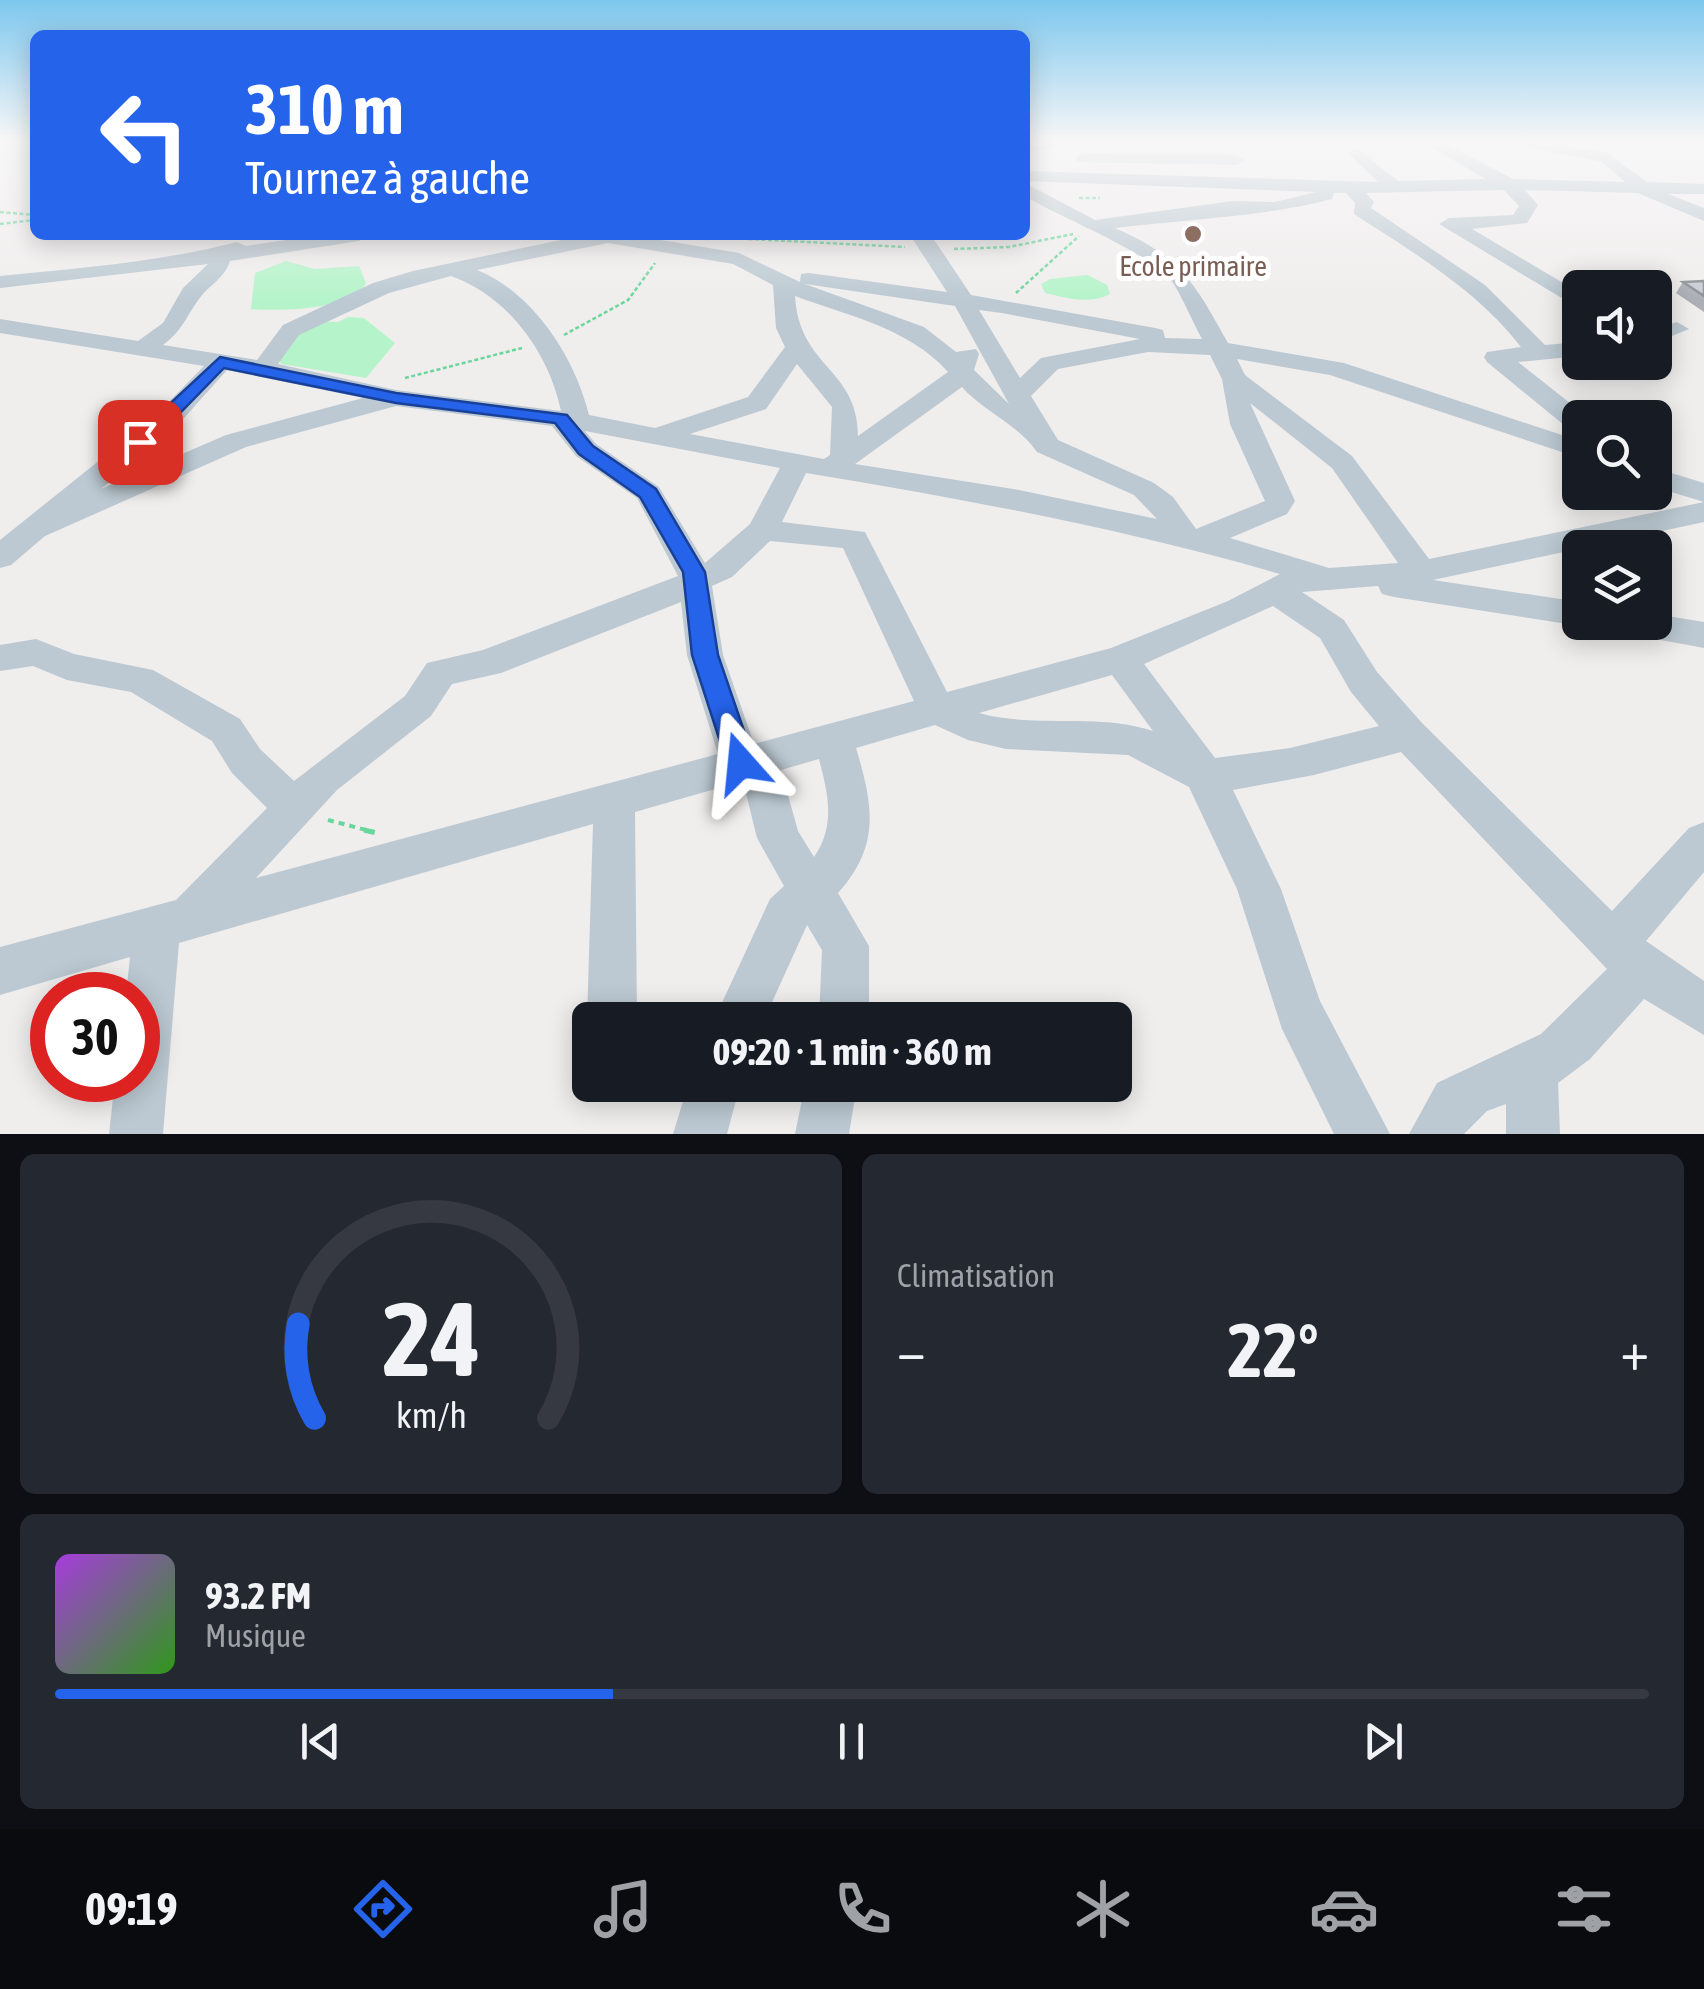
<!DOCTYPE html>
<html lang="fr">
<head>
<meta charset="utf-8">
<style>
	:root { --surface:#171b24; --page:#242831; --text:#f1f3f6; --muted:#9ea1a6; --line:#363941; --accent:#2563eb }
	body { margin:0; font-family:"Asap Condensed",sans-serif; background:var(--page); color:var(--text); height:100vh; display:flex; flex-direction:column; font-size:38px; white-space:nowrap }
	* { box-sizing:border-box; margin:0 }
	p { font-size:32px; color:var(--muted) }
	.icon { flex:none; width:55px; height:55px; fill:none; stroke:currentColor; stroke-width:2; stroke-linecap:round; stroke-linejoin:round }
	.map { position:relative; height:1134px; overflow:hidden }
	.sheet { display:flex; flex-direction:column; gap:20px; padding:20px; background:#0d0f14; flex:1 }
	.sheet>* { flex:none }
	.guide { position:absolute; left:30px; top:30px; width:1000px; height:210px; border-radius:15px; box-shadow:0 5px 25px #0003; background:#2563eb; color:#fff; overflow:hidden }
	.controls { position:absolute; left:1562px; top:270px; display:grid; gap:20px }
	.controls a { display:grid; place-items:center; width:110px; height:110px; border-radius:15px; background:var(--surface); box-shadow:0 5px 25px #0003; font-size:50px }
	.speed { position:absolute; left:30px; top:972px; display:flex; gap:20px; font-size:50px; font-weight:700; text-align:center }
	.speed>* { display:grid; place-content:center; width:130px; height:130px; border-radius:50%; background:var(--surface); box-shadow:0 5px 25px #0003; line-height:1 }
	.speed .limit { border:15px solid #d22; background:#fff; color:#111 }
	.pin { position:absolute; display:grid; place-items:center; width:85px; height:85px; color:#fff; margin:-42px; border-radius:20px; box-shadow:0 5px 15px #0006 }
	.me { position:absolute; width:110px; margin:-55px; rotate:342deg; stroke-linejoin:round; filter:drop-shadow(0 0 8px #0008) }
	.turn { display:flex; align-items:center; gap:35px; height:210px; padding:0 50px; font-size:45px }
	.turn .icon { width:130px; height:130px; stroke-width:2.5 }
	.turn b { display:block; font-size:70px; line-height:85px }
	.big { font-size:75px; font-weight:700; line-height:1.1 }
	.sheet .widget { flex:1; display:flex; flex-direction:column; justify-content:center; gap:15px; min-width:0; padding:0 35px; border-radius:15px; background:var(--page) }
	.sheet .dial { align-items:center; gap:0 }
	.dial svg { height:260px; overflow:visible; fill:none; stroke:var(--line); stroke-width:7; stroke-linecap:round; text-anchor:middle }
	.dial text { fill:var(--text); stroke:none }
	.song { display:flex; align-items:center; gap:30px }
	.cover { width:120px; height:120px; border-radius:15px; background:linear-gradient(135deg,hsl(280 70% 55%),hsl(110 70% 35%)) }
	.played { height:10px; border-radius:5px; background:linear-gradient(90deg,var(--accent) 35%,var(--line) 35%) }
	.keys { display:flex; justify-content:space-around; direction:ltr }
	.heat { display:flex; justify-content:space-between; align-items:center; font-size:55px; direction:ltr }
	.sheet .tiles { flex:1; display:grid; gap:20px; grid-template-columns:1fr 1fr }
	.widget:last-child { grid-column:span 2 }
	.trip { position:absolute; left:572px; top:1002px; width:560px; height:100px; border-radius:15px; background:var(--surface); box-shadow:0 5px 25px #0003; font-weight:700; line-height:100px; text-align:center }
	.dock { display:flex; height:160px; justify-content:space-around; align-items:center; background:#090b0e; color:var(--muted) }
	.dock .icon { width:70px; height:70px }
	.dock .selected { color:var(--accent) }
	.dock b { font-size:45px; color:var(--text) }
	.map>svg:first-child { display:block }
	.green { fill:#b5f4ca }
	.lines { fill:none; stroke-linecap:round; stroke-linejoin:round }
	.path-far2 { stroke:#69d69b; stroke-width:2.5; stroke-dasharray:4 2.5; stroke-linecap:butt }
	.path-far1 { stroke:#69d69b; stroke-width:4; stroke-dasharray:6 5; stroke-linecap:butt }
	.path { stroke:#69d69b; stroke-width:5; stroke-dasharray:11 8; stroke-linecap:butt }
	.minor { fill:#bcc9d2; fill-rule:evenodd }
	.wall { fill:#acafb6 }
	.building { fill:#c8ccd4; stroke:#8c8f94; stroke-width:2.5 }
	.route { fill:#2563eb; stroke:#184099; stroke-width:2.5 }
	.education-dot { fill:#8d6e63; stroke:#fff; stroke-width:4 }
	.labels { text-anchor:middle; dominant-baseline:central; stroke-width:10; stroke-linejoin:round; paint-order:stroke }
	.far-education-label { font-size:28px; fill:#785e54; stroke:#fff }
</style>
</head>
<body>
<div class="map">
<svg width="1704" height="1134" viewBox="0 0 1704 1134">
	<rect width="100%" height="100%" fill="#f0eded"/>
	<path class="green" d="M286,261L315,269L359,266L366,283C351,311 280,311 251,309L255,273Z
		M1088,275L1107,285L1110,294C1090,305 1066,298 1045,293L1041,284L1050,279Z
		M348,317L364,318L395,343L366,378L282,364L277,359L303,321L338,322Z"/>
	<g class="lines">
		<path class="path-far2" d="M1079,198H1100
			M0,212L35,215
			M0,224L35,220
			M729,238L905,247
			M954,249L1009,247L1073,234
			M1016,293L1079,236
			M564,335L628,300L655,263
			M405,378L522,348"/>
		<path class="path-far1" d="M328,820L374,832"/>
		<path class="path" d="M364,830L377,833"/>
		<path class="minor" d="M1068,142L1066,145L1025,153V143Z
			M1422,142H1442L1513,179L1625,182L1602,162L1501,142H1538L1607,153L1647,182L1704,184V194H1668L1704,208V221L1638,193L1525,190L1538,205L1527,223L1472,229L1580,293V309L1439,224L1449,218L1513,215L1519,206L1504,190L1366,193L1374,202L1371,208L1485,285L1545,345L1580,342V356L1518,362L1589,418H1580V432L1570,430L1487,362L1484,357L1487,352L1521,347C1477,290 1414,253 1354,214L1355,203L1346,193H1334L1332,199C1262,217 1188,219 1115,228C1181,257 1194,282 1228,343L1344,363L1580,441V458L1330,375L1237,359L1245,375L1352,456L1429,559L1704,502V522L1433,580L1580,602V622H1592L1580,626L1394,597L1382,594L1378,586L1302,592L1344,620L1377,672L1422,723L1612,911L1689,828L1704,822V872L1646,941L1704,981V1035L1644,999L1590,1059L1558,1083L1560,1134H1506V1104L1487,1111L1464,1134H1409L1437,1083L1541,1034L1607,969L1401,752L1314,775L1233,790L1281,889L1320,1001L1390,1134H1334L1282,1029L1237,889L1189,787L1128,755L1006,749L968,740L935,725L856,748C873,805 881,845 838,893L869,946V1020H819L822,950L807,925L764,1020H714L770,899L784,886L757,838L743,781L635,812L637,1020H590V1027L587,1020L593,824L179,943L163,1134H109L115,1080H138V995H126L130,957L0,995V947L176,900L267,808L232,773L212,741L131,692L67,680L33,666L0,671V645L36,639L74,654L153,670L240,719L260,749L294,781L405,696L427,663L483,650L678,576L637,498L576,456L552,426L396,406L246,447L45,536L11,565L0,568V540L156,415L204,366L0,333V319L138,341L163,323L183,288L208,264L0,288V276C80,268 160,262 237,242L246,246L319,235H369L359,241L230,261C224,279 210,284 199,299C186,317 182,331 163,345L257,360L283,325L373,283L413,271L585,235H631L739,253L800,282L801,274L809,273L947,292L910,235H931L971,295L1155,328L1163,330L1165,338L1202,339C1192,321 1184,300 1173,283C1151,252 1062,219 1025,196V183L1095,220L1233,201L1275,202L1316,192L1025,181V171L1378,182L1348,153L1356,148L1398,181L1486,179ZM608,243L733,264L773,285L776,328L785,347L748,397L655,428L589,415C575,358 534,293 477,270ZM451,276C508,296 549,353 561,411L396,390L278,364L299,335L389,293ZM805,284L955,306L1009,404L974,370L979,354L976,349L956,352L924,327ZM795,296C849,316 909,328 948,372L858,436C858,368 799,368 795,296ZM979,310L1002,313L1140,339L1041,358L1020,378ZM1148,352L1210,355L1222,379L1230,424L1265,501L1196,529L1173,497L1154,483L1058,440L1031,396L1058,369ZM797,364L832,407L830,455L824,459L690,434L766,409ZM227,370L363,398L226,435L101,489L176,427ZM962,387C984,412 1019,425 1037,452L1134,495L1157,519L1019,490L855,464ZM1250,403L1332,468L1398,563L1329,568L1230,538L1287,514L1295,501ZM585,431L780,468L750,524L705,563L659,487L596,444ZM806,473C969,500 1121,528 1280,574L1228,601L1111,648L947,692L865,532L782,522ZM770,541L843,548L914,701L754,744L723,655L712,586L732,577ZM681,602L687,655L718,754L256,878L337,790L431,716L452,684L501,673ZM1273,606L1320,638L1351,692L1379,726L1290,748L1215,758L1144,664ZM1112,675L1153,731C1096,712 1036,729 979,713ZM819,759C828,794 836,825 814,857L798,831L781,770Z
			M1084,153L1237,155L1245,160L1237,165L1078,162L1076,158Z
			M1677,322L1689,329L1655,343V328Z
			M1655,468L1704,483V502L1655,487Z
			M1655,614L1704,622V648L1628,634L1616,631L1611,622H1655Z
			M688,1085H740L727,1134H673Z
			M805,1085H857L849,1134H795Z"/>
	</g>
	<path class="wall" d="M1704,281V312L1676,293L1683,282Z"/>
	<path class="building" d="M1704,281V296L1683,282Z"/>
	<linearGradient id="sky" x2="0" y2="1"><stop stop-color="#7dc7ee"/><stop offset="0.47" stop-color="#f8f7f7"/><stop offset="1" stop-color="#f8f7f7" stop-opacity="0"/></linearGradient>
	<rect width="1704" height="301" fill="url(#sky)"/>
	<path class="route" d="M220,357L396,393L567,415L593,446L656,489L705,572L718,655L755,763L751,771H731L727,763L692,655L683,572L640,497L579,454L555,423L396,403L224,368L147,447H133V438Z"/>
	<circle class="education-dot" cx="1193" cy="234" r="10"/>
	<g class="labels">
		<g class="far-education-label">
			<text x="1193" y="266">Ecole primaire</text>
		</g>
	</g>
</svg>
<div class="controls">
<a><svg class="icon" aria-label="sound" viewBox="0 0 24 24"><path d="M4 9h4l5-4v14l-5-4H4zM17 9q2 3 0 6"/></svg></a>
<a><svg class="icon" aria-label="search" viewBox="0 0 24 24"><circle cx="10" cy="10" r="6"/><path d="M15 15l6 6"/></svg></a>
<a><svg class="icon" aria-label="layers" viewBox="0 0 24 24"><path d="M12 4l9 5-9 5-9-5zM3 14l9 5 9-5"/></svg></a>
</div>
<div class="speed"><div class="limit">30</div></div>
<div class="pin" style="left:140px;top:442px;background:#d93025"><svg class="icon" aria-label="arrive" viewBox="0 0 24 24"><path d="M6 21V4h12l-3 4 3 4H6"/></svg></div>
<svg class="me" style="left:741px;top:763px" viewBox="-20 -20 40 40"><path d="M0-17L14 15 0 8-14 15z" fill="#2563eb" stroke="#fff" stroke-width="4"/></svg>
<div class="trip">09:20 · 1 min · 360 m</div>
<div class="guide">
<div class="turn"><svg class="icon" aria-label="left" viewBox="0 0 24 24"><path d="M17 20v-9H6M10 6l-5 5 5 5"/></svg><div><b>310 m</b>Tournez à gauche</div></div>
</div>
</div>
<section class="sheet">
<div class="tiles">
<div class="widget dial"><svg viewBox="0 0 100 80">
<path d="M14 69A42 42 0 1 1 86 69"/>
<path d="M14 69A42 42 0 0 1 9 40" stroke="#2563eb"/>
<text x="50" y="56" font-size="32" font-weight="700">24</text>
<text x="50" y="72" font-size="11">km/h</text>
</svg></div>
<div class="widget"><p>Climatisation</p>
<div class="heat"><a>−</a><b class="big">22°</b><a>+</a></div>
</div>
<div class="widget">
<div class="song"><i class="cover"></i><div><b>93.2 FM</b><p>Musique</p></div></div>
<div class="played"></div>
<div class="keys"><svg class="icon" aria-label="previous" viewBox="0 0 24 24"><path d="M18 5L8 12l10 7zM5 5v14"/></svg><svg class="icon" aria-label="pause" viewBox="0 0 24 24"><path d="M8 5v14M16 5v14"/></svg><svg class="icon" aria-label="next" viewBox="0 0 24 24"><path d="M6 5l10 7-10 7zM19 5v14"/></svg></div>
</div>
</div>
</section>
<nav class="dock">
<b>09:19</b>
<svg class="icon selected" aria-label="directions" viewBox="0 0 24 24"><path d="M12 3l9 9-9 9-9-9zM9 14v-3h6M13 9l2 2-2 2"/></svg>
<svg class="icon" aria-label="music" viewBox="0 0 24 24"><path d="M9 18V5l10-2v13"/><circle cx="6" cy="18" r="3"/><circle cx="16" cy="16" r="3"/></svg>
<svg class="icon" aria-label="phone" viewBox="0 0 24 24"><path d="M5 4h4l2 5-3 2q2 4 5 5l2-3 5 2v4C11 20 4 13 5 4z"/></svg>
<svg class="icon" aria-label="climate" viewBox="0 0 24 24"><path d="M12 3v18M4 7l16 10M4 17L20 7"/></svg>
<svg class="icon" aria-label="car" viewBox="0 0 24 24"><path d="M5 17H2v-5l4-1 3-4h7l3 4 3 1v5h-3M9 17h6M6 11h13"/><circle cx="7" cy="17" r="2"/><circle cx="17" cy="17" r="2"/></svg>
<svg class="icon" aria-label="filters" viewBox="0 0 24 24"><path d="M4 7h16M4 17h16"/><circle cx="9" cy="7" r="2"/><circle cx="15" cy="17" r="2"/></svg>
</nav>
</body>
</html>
